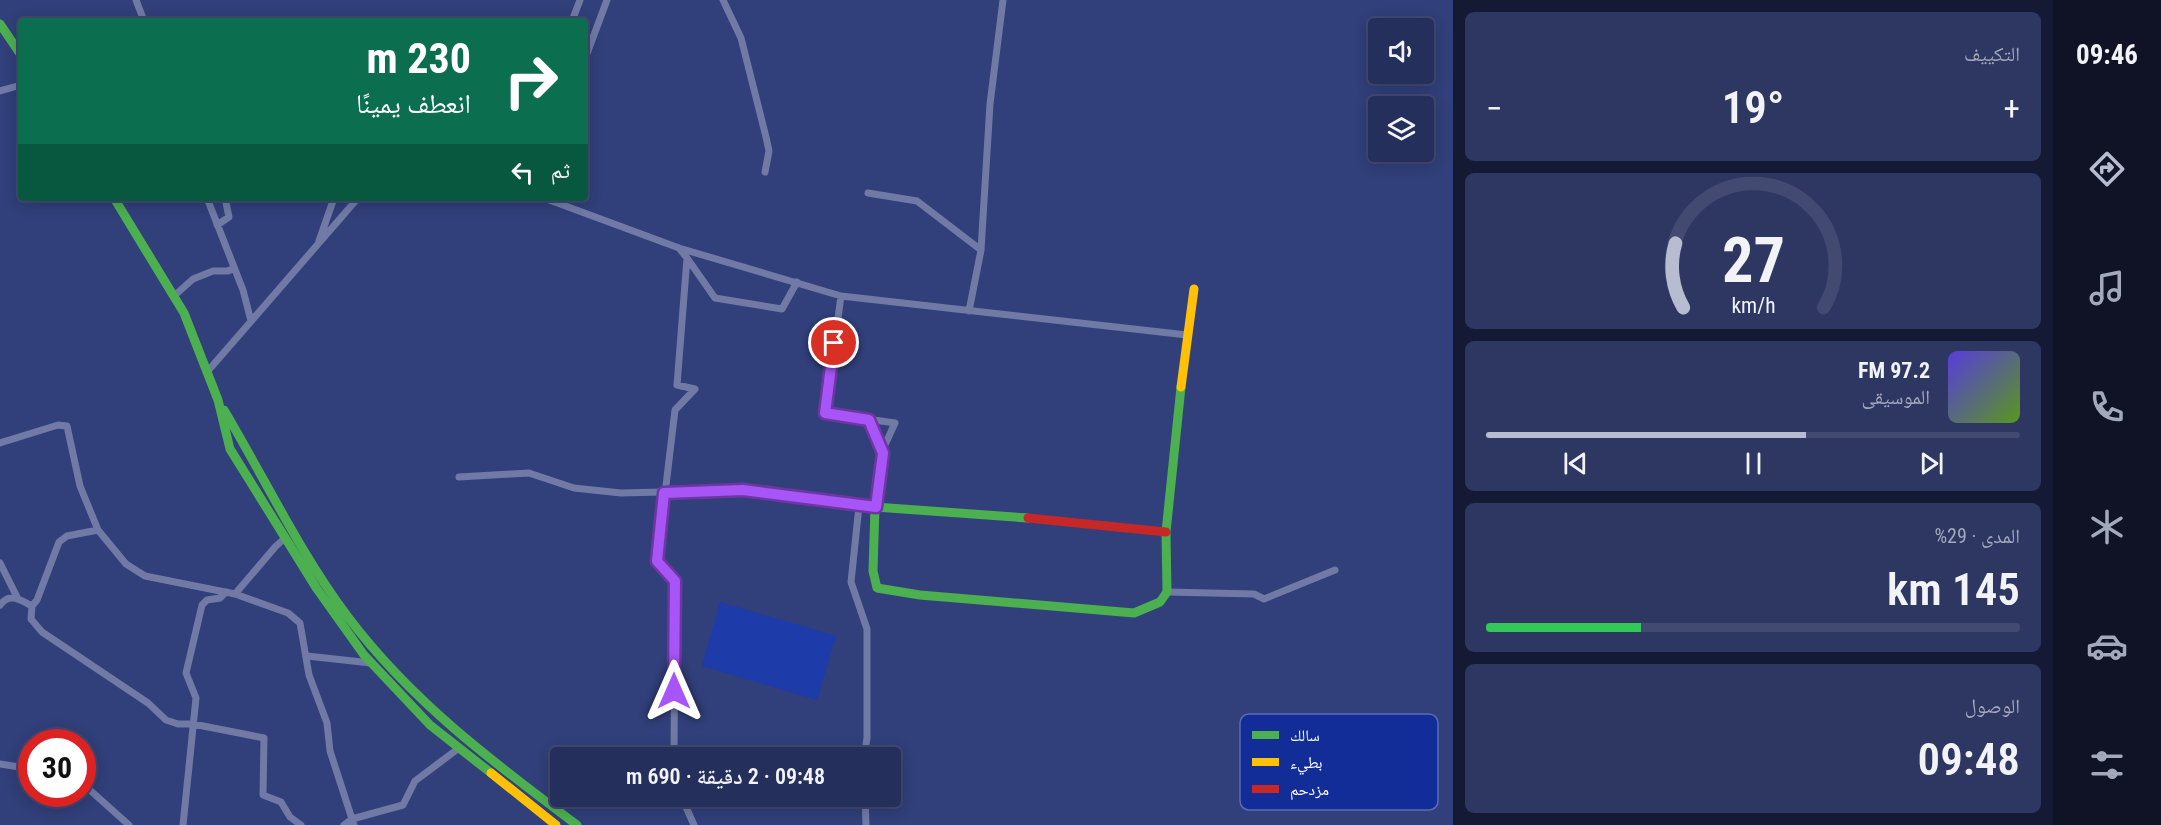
<!DOCTYPE html>
<html lang="ar">
<head>
<meta charset="utf-8">
<style>
	:root { --surface:#252f5c; --page:#2d3762; --text:#f1f3f6; --muted:#a3a9bb; --line:#424a72; --accent:#b7bcd0 }
	body { margin:0; font-family:"Roboto Condensed","Noto Naskh Arabic",sans-serif; background:var(--page); color:var(--text); direction:rtl; height:100vh; display:flex; flex-direction:column; font-size:22px; white-space:nowrap }
	* { box-sizing:border-box; margin:0 }
	p { font-size:20px; color:var(--muted) }
	.icon { flex:none; width:33px; height:33px; fill:none; stroke:currentColor; stroke-width:2; stroke-linecap:round; stroke-linejoin:round }
	.map { position:relative; flex:1; overflow:hidden; direction:ltr }
	.drawer { display:flex; flex-direction:column; gap:12px; padding:12px; background:#141a33; width:600px }
	.drawer>* { flex:none }
	.top-card { position:absolute; left:18px; top:18px; width:570px; height:183px; border-radius:6px; box-shadow:0 3px 15px #0003,0 0 0 2px var(--line); direction:rtl; background:#0b6e4f; color:#fff; overflow:hidden }
	.buttons { position:absolute; left:1368px; top:18px; display:grid; gap:12px }
	.buttons a { display:grid; place-items:center; width:66px; height:66px; border-radius:6px; background:var(--surface); box-shadow:0 3px 15px #0003,0 0 0 2px var(--line); font-size:30px }
	.speed { position:absolute; left:18px; top:729px; display:flex; gap:12px; font-size:30px; font-weight:700; text-align:center }
	.speed>* { display:grid; place-content:center; width:78px; height:78px; border-radius:50%; background:var(--surface); box-shadow:0 3px 15px #0003,0 0 0 2px var(--line); line-height:1 }
	.speed .limit { border:9px solid #d22; background:#fff; color:#111 }
	.pin { position:absolute; display:grid; place-items:center; width:51px; height:51px; color:#fff; margin:-26px; border:3px solid #fff; border-radius:50%; box-shadow:0 2px 6px #0007 }
	.me { position:absolute; width:66px; margin:-33px; rotate:0deg; stroke-linejoin:round; filter:drop-shadow(0 0 4px #0008) }
	.turn { display:flex; align-items:center; gap:21px; height:126px; padding:0 18px; font-size:27px }
	.turn .icon { width:78px; height:78px; stroke-width:2.5 }
	.turn b { display:block; font-size:42px; line-height:51px }
	.then { display:flex; align-items:center; height:57px; padding:0 18px; background:#0003; gap:12px; font-size:22px }
	.big { font-size:45px; font-weight:600; line-height:1.1 }
	.drawer .widget { flex:1; display:flex; flex-direction:column; justify-content:center; gap:9px; min-width:0; padding:0 21px; border-radius:9px; background:var(--page) }
	.drawer .dial { align-items:center; gap:0 }
	.dial svg { height:156px; overflow:visible; fill:none; stroke:var(--line); stroke-width:7; stroke-linecap:round; text-anchor:middle }
	.dial text { fill:var(--text); stroke:none }
	.song { display:flex; align-items:center; gap:18px }
	.cover { width:72px; height:72px; border-radius:9px; background:linear-gradient(135deg,hsl(250 70% 55%),hsl(90 70% 35%)) }
	.played { height:6px; border-radius:3px; background:linear-gradient(90deg,var(--accent) 60%,var(--line) 60%) }
	.keys { display:flex; justify-content:space-around; direction:ltr }
	.heat { display:flex; justify-content:space-between; align-items:center; font-size:33px; direction:ltr }
	.charge { height:9px; border-radius:4px; background:linear-gradient(90deg,#34c759 29%,var(--line) 0) }
	.trip { position:absolute; left:550px; top:747px; width:351px; height:60px; border-radius:6px; background:var(--surface); box-shadow:0 3px 15px #0003,0 0 0 2px var(--line); font-weight:600; line-height:60px; text-align:center; direction:rtl }
	main { display:flex; flex:1; min-height:0 }
	.tab-bar { display:flex; flex-direction:column; width:108px; justify-content:space-around; align-items:center; background:#0f1325; color:var(--muted) }
	.tab-bar .icon { width:42px; height:42px }
	.tab-bar .current { color:var(--accent) }
	.tab-bar b { font-size:27px; color:var(--text) }
	.map>svg:first-child { display:block }
	.green { fill:#1e3baa }
	.lines { fill:none; stroke-linecap:round; stroke-linejoin:round }
	.street { stroke:#707aa5; stroke-width:7 }
	.fast { stroke:#4caf50; stroke-width:9 }
	.slow { stroke:#ffc107; stroke-width:9 }
	.jam { stroke:#c62828; stroke-width:9 }
	.route-casing { stroke:#6d37a1; stroke-width:15 }
	.route { stroke:#a855f7; stroke-width:10 }
	.key { fill:#132d98; stroke:#5a6cb7; stroke-width:1.5 }
	.key-label { font-size:16px; fill:#fff }
</style>
</head>
<body>
<main>
<nav class="tab-bar">
<b>09:46</b>
<svg class="icon current" aria-label="directions" viewBox="0 0 24 24"><path d="M12 3l9 9-9 9-9-9zM9 14v-3h6M13 9l2 2-2 2"/></svg>
<svg class="icon" aria-label="music" viewBox="0 0 24 24"><path d="M9 18V5l10-2v13"/><circle cx="6" cy="18" r="3"/><circle cx="16" cy="16" r="3"/></svg>
<svg class="icon" aria-label="phone" viewBox="0 0 24 24"><path d="M5 4h4l2 5-3 2q2 4 5 5l2-3 5 2v4C11 20 4 13 5 4z"/></svg>
<svg class="icon" aria-label="climate" viewBox="0 0 24 24"><path d="M12 3v18M4 7l16 10M4 17L20 7"/></svg>
<svg class="icon" aria-label="car" viewBox="0 0 24 24"><path d="M5 17H2v-5l4-1 3-4h7l3 4 3 1v5h-3M9 17h6M6 11h13"/><circle cx="7" cy="17" r="2"/><circle cx="17" cy="17" r="2"/></svg>
<svg class="icon" aria-label="filters" viewBox="0 0 24 24"><path d="M4 7h16M4 17h16"/><circle cx="9" cy="7" r="2"/><circle cx="15" cy="17" r="2"/></svg>
</nav>
<section class="drawer">
<div class="widget"><p>التكييف</p>
<div class="heat"><a>−</a><b class="big">19°</b><a>+</a></div>
</div>
<div class="widget dial"><svg viewBox="0 0 100 80">
<path d="M14 69A42 42 0 1 1 86 69"/>
<path d="M14 69A42 42 0 0 1 10 36" stroke="#b7bcd0"/>
<text x="50" y="56" font-size="32" font-weight="700">27</text>
<text x="50" y="72" font-size="11">km/h</text>
</svg></div>
<div class="widget">
<div class="song"><i class="cover"></i><div><b>97.2 FM</b><p>الموسيقى</p></div></div>
<div class="played"></div>
<div class="keys"><svg class="icon" aria-label="previous" viewBox="0 0 24 24"><path d="M18 5L8 12l10 7zM5 5v14"/></svg><svg class="icon" aria-label="pause" viewBox="0 0 24 24"><path d="M8 5v14M16 5v14"/></svg><svg class="icon" aria-label="next" viewBox="0 0 24 24"><path d="M6 5l10 7-10 7zM19 5v14"/></svg></div>
</div>
<div class="widget"><p>المدى · 29%</p><b class="big">145 km</b><div class="charge"></div></div>
<div class="widget"><p>الوصول</p><b class="big">09:48</b></div>
</section>
<div class="map">
<svg width="1453" height="825" viewBox="0 0 1453 825">
	<rect width="100%" height="100%" fill="#313f7a"/>
	<path class="green" d="M720,602L836,636L817,700L702,666Z"/>
	<g class="lines">
		<path class="street" d="M136,0L144,21
			M723,0L741,38L766,137L769,151L765,172
			M572,21L580,0
			M585,59L607,0
			M0,91L21,85
			M868,193L917,201L981,250
			M207,198L243,290L251,321
			M544,198L679,248L841,296L1187,335
			M217,225L229,217L225,198
			M319,241L334,198
			M687,258L715,298L782,309L797,282
			M174,296L193,279L213,271H228L234,268
			M969,311L981,250L990,104L1003,0
			M207,372L358,198
			M869,420L883,452
			M0,443L58,425L67,426L80,486L98,530
			M459,477L529,473L574,488L621,493L743,490L875,507L884,447L895,423L825,413L841,296
			M859,506L851,582L867,629V738L864,758
			M0,563L18,599
			M1167,592L1254,594L1264,599L1335,570
			M235,594L288,613L300,623L309,675L327,723L330,751L354,825
			M0,605C10,592 20,600 32,606L37,600L59,542L67,536L98,530L126,564L145,576L235,594L276,546L285,538
			M32,606L31,619L42,632L148,703L166,720L178,724H193L264,738L263,795L281,802L290,817L301,825
			M307,656L371,663
			M674,758L675,581L657,561L675,410L695,389L677,385L687,258L679,248
			M0,764L32,769
			M82,783L129,825
			M681,796L694,825
			M865,796L866,825
			M183,825L196,698L186,673L202,605L207,600L220,598L226,592
			M344,825L352,819L403,805L415,781L459,748"/>
		<path class="fast" d="M0,24L21,55
			M114,198L184,313L218,400L230,449L317,589L364,655L430,725L491,773
			M224,410C265,479 300,553 348,617C411,701 494,763 577,825
			M1028,518L875,507L873,571L877,588L920,595L1134,613L1160,602L1167,592L1166,532L1181,387"/>
		<path class="slow" d="M1181,387L1194,289
			M491,773L556,825"/>
		<path class="jam" d="M1028,518L1166,532"/>
	</g>
	<g class="lines">
		<defs>
			<path id="route" d="M674,691L675,581L657,561L664,493L743,490L876,507L883,453L869,420L825,413L834,343"/>
		</defs>
		<use href="#route" class="route-casing"/>
		<use href="#route" class="route"/>
	</g>
	<rect x="1240" y="714" width="198" height="96" rx="9" class="key"/>
	<rect x="1252" y="731" width="27" height="8" fill="#4caf50"/>
	<rect x="1252" y="758" width="27" height="8" fill="#ffc107"/>
	<rect x="1252" y="785" width="27" height="8" fill="#c62828"/>
	<g class="key-label">
		<text x="1290" y="741">سالك</text>
		<text x="1290" y="768">بطيء</text>
		<text x="1290" y="795">مزدحم</text>
	</g>
</svg>
<div class="buttons">
<a><svg class="icon" aria-label="sound" viewBox="0 0 24 24"><path d="M4 9h4l5-4v14l-5-4H4zM17 9q2 3 0 6"/></svg></a>
<a><svg class="icon" aria-label="layers" viewBox="0 0 24 24"><path d="M12 4l9 5-9 5-9-5zM3 14l9 5 9-5"/></svg></a>
</div>
<div class="speed"><div class="limit">30</div></div>
<div class="pin" style="left:834px;top:343px;background:#d93025"><svg class="icon" aria-label="arrive" viewBox="0 0 24 24"><path d="M6 21V4h12l-3 4 3 4H6"/></svg></div>
<svg class="me" style="left:674px;top:691px" viewBox="-20 -20 40 40"><path d="M0-17L14 15 0 8-14 15z" fill="#a855f7" stroke="#fff" stroke-width="4"/></svg>
<div class="trip">09:48 · 2 دقيقة · 690 m</div>
<div class="top-card">
<div class="turn"><svg class="icon" aria-label="right" viewBox="0 0 24 24"><path d="M7 20v-9h11M14 6l5 5-5 5"/></svg><div><b>230 m</b>انعطف يمينًا</div></div>
<div class="then">ثم<svg class="icon" aria-label="left" viewBox="0 0 24 24"><path d="M17 20v-9H6M10 6l-5 5 5 5"/></svg></div>
</div>
</div>
</main>
</body>
</html>
